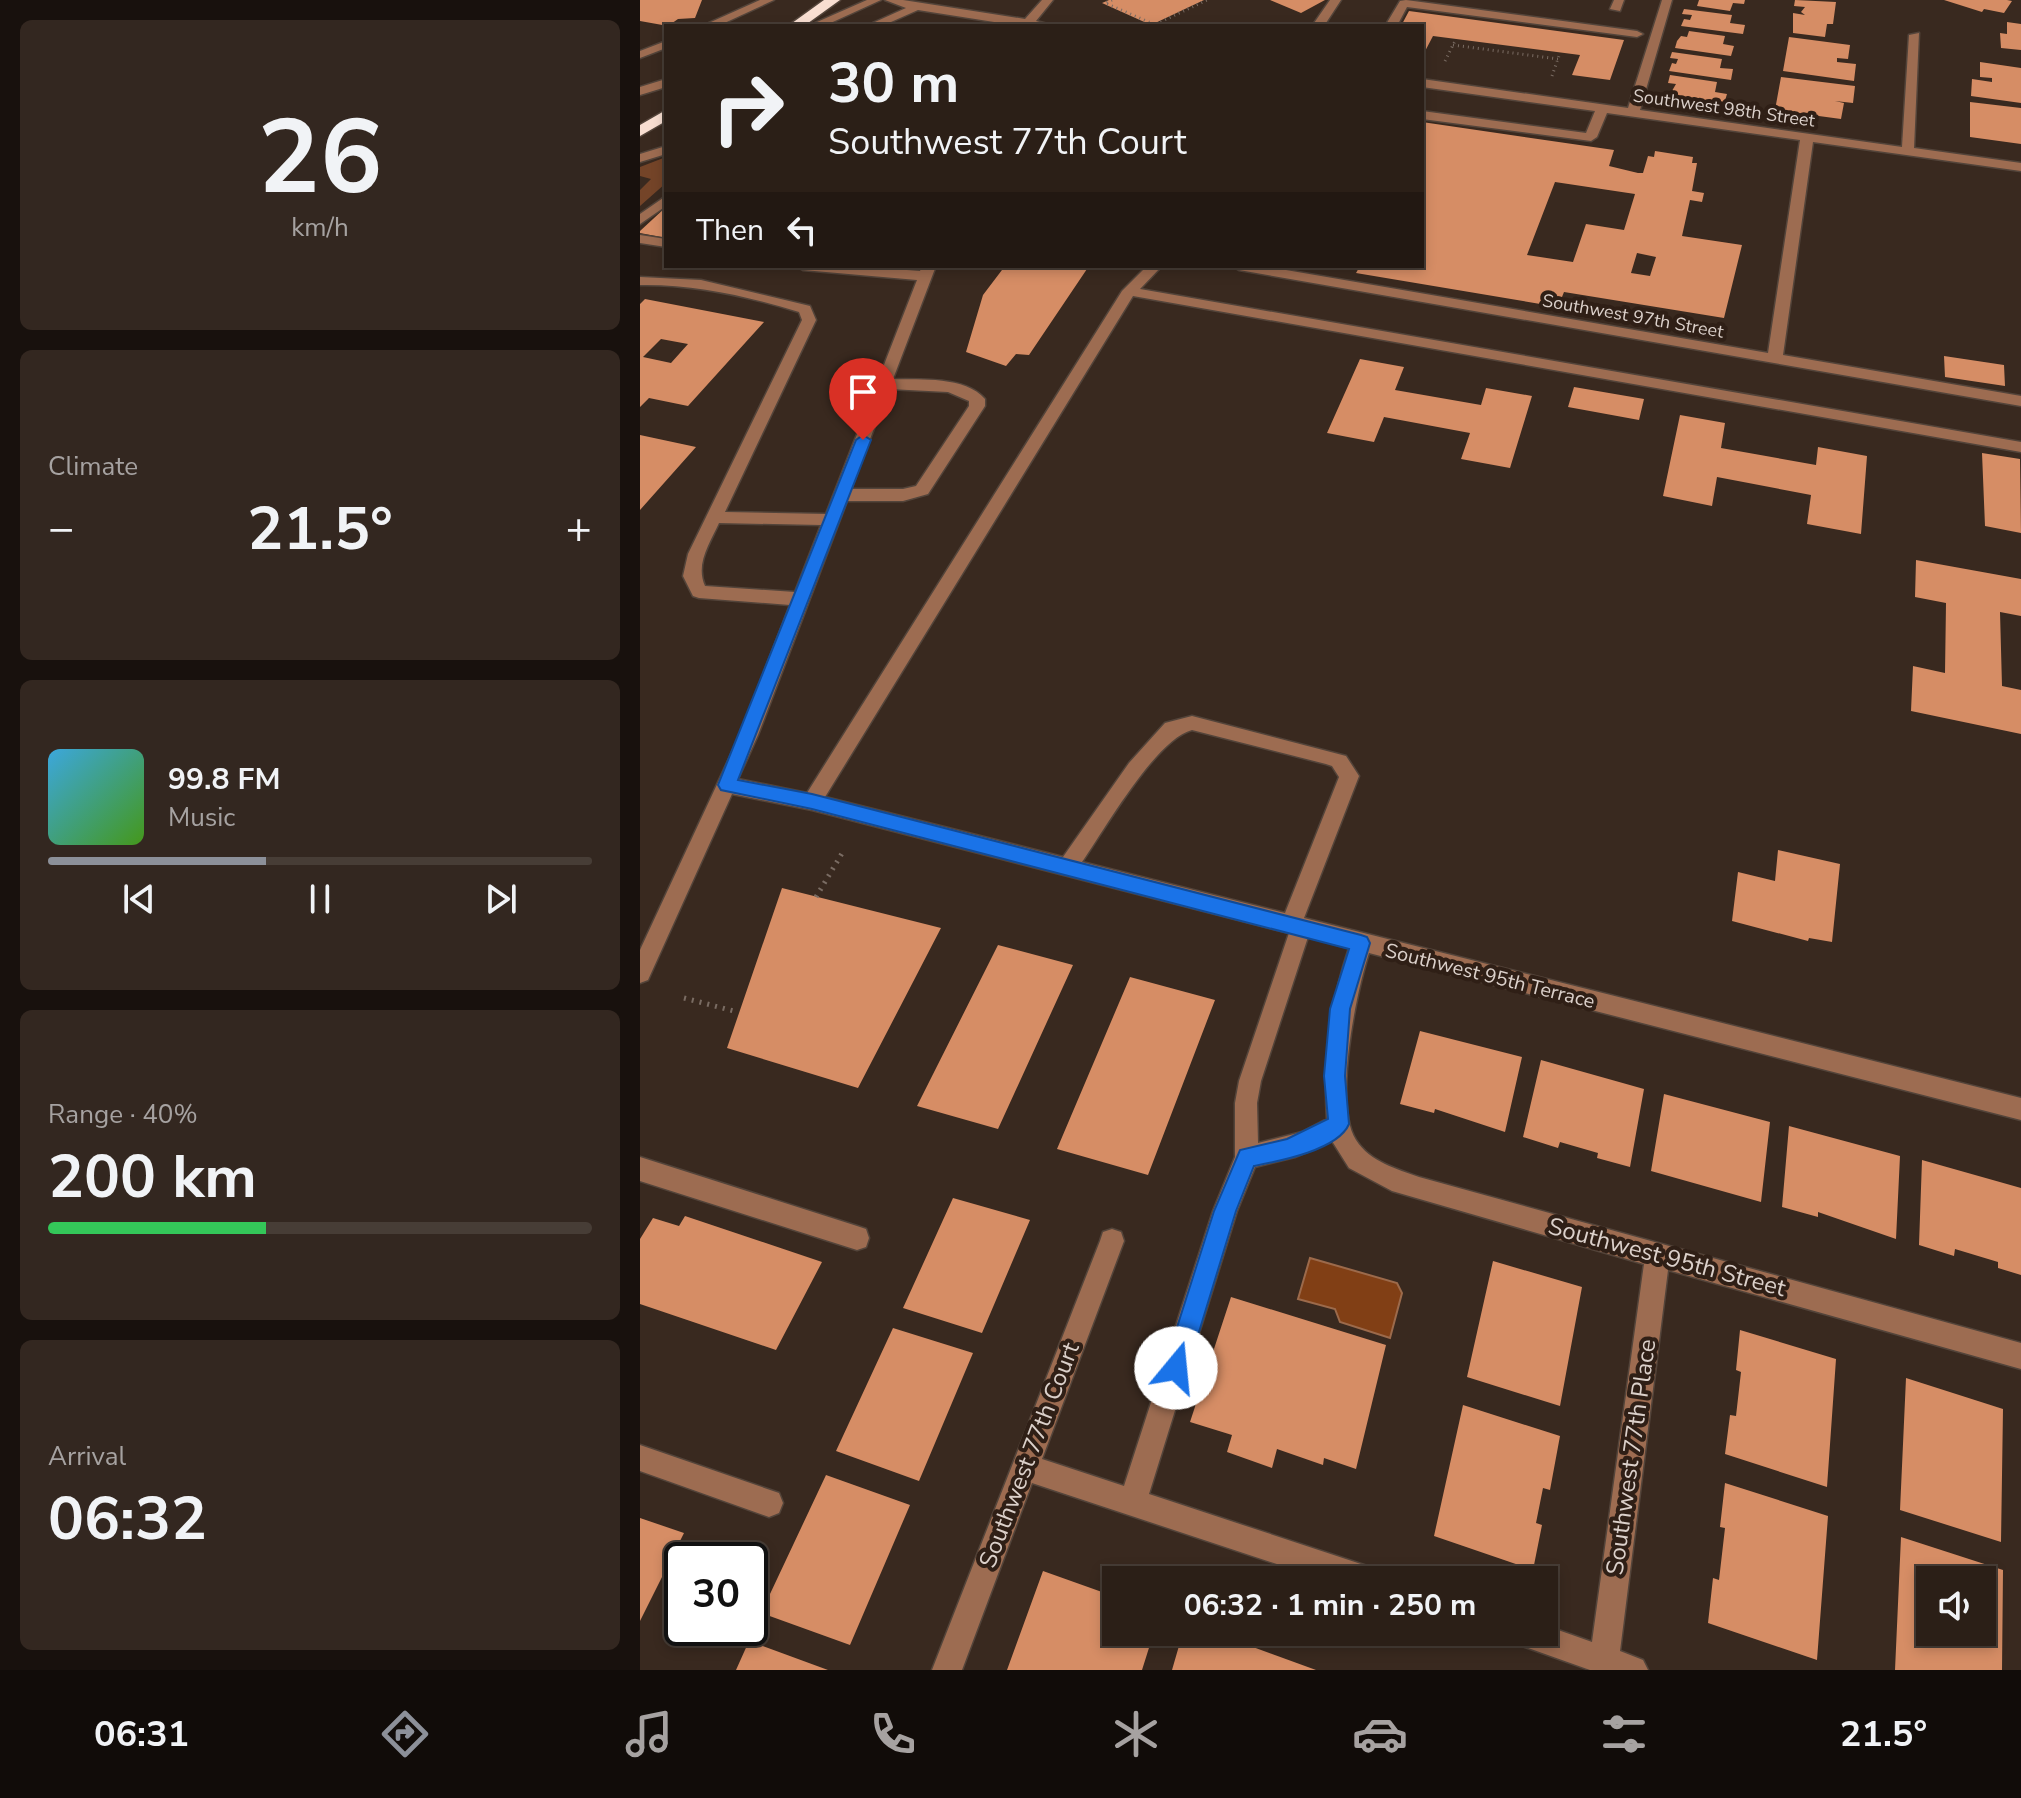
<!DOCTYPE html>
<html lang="en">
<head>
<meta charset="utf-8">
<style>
	:root { --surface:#2b1f17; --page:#332720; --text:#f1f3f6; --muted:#a6a2a1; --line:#473d36; --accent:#8c9099 }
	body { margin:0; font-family:"Nunito Sans",sans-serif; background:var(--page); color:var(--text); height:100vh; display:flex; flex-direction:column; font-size:30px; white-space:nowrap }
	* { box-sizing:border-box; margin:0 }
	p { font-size:26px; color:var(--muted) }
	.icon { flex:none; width:44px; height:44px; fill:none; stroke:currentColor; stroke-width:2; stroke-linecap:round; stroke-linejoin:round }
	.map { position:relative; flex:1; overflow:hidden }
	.details { display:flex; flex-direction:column; gap:20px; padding:20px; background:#18110d; width:640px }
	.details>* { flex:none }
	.banner { position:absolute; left:24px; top:24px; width:760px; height:244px; border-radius:0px; box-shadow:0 4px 12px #0003,0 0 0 2px var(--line); background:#2b1f17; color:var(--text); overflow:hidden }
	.tools { position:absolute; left:1276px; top:1566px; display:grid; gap:16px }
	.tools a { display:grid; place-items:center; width:80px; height:80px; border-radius:0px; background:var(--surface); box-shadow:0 4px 12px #0003,0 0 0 2px var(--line); font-size:40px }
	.speed { position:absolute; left:24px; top:1542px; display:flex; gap:16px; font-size:40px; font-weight:700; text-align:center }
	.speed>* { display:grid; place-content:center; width:104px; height:104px; border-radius:50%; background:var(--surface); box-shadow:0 4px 12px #0003,0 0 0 2px var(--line); line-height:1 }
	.speed .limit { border:4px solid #111; border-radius:12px; background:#fff; color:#111 }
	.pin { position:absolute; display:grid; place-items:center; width:68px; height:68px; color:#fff; margin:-82px -34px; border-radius:50% 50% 50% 0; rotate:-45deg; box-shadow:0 0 8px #0007 }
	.pin .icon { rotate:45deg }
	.me { position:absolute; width:88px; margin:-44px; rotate:17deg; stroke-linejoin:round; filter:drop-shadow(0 0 6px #0008) }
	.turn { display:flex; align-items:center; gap:28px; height:168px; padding:0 32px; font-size:36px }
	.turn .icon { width:104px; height:104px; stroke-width:2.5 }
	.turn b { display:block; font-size:56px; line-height:68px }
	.then { display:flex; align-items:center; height:76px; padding:0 32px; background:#0003; gap:16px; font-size:30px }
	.big { font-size:60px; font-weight:700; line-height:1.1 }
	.details .widget { flex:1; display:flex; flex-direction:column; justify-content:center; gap:12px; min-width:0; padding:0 28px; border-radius:12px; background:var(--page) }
	.details .dial { align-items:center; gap:0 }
	.dial b { font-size:104px; line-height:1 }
	.song { display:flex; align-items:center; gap:24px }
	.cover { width:96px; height:96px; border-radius:12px; background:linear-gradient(135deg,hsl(200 70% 55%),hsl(100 70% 35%)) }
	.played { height:8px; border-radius:4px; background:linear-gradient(90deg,var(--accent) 40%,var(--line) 40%) }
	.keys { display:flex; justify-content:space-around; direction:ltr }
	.heat { display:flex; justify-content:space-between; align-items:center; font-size:44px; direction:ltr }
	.charge { height:12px; border-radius:6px; background:linear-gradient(90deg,#34c759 40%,var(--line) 0) }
	.trip { position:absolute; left:462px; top:1566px; width:456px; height:80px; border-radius:0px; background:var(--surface); box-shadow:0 4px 12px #0003,0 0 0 2px var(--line); font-weight:700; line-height:80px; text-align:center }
	.tabs { display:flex; height:128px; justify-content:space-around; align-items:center; background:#110c09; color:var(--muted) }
	.tabs .icon { width:56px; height:56px }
	.tabs .selected { color:var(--accent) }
	.tabs b { font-size:36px; color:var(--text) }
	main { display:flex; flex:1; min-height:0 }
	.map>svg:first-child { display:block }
	.green { fill:#744428 }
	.water { fill:#813f15; stroke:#9c6a4b; stroke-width:2 }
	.building { fill:#d68d65; fill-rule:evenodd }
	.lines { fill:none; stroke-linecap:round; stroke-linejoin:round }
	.minor-casing { stroke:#53443a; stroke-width:3 }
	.highway-casing { stroke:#53443a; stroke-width:3 }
	.path-far1 { stroke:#7a6c63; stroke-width:3; stroke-dasharray:1 4; stroke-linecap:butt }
	.path { stroke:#7a6c63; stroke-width:5; stroke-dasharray:2 6; stroke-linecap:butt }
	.minor { fill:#9d6c51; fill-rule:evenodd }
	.highway { fill:#f8ded1; fill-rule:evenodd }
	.route { fill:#1a73e8; stroke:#114b97; stroke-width:2 }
	.labels { text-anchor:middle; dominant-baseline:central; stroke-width:8; stroke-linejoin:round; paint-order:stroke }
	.far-street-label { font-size:18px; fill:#dbd0ca; stroke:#2f1f16 }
	.street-label { font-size:20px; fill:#dbd0ca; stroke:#2f1f16 }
	.near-street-label { font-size:24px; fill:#dbd0ca; stroke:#2f1f16 }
</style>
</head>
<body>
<main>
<section class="details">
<div class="widget dial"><b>26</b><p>km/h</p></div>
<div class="widget"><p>Climate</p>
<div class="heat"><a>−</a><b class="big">21.5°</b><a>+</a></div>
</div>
<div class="widget">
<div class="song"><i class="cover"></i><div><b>99.8 FM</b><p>Music</p></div></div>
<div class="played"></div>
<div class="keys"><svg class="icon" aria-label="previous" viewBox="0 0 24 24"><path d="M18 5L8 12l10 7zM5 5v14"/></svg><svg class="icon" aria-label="pause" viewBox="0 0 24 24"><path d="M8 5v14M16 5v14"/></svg><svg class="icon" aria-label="next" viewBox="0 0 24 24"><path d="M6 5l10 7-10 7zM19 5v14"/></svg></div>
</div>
<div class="widget"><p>Range · 40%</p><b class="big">200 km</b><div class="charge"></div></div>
<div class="widget"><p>Arrival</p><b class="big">06:32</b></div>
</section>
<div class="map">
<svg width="1381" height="1670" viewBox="0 0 1381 1670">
	<rect width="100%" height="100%" fill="#39291f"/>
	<path class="green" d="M26,157V183L0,206V190L11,179L0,176V167Z"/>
	<path class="water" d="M670,1258L757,1283L762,1293L750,1338L700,1322L695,1309L658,1299Z"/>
	<path class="building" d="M0,0H62L55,18L38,19L28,26L0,21Z
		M469,0H564L511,25L462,3Z
		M630,0H685L661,13Z
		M1059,0H1105L1104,4L1093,3L1090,11L1057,6Z
		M1155,0L1196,2L1193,24H1187L1185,37L1153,33V13L1165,15L1161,12L1165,7L1154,6Z
		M1304,0H1367L1372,1L1364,13L1344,9L1342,12Z
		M1044,9L1092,15L1090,23L1105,25L1103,34L1041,26L1044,19L1050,20L1052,15L1042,14Z
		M769,11L984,40L970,80L932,75L940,55L793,36L782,57V26H761Z
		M1367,22L1381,24V50L1361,48L1360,33L1367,34Z
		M1049,31L1085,36L1083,44L1094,46L1091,56L1035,48L1037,41L1041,36L1047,37Z
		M1149,37L1210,45L1208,59L1197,58V62L1216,64L1214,81L1143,71Z
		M1032,52L1082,59L1080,68L1093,69L1091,80L1029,71L1032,63L1036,64L1038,59L1030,58Z
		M1340,62L1381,68V103L1331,96L1332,79L1352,82V78L1340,77Z
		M1030,75L1077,82L1075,92L1087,94L1084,104L1029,96L1036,84L1028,83Z
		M1141,77L1215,86L1213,103L1195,101L1204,103L1201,119L1135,110Z
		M1330,102L1381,108V144L1330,137Z
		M782,122L974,150L969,166L998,173H1003L1008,156L1014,157L1015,151L1053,157L1052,163H1057L1052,191L1064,193L1062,202L1050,200L1042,236L1102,245L1084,318L924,292L918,307L716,273L720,266H782ZM915,182L995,194L984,230L946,224L933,262L887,255ZM997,253L1016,257L1010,276L991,273Z
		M26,207V238L0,233V231Z
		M365,266H449L389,355L376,354L366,366L326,352L343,295Z
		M5,299L124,322L48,406L9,398L0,407V304ZM21,339L48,344L31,363L3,357Z
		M1304,356L1364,365L1365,386L1305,377Z
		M720,359L764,367L755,390L841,405L846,388L892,396L870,468L821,459L830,433L744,417L734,442L687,433Z
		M934,387L1004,399L999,420L928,407Z
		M1040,415L1085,423L1081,448L1176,465L1178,447L1227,456L1221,534L1167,524L1171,495L1077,477L1072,506L1023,496Z
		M0,435L56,447L0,510Z
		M1342,453L1380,459L1381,533L1345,526Z
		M1276,560L1381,579V616L1360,612L1362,686L1381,690V734L1271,711L1273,666L1305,673L1306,603L1275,597Z
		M1138,850L1200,864L1192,942L1169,938L1168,941L1092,921L1098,872L1135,881Z
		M142,888L301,928L218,1088L87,1048Z
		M358,945L433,965L358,1129L277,1106Z
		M490,977L575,1000L508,1175L417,1149Z
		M780,1031L882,1057L865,1132L795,1109L794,1113L760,1104Z
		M901,1060L1004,1089L990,1167L957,1158L958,1153L920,1142L918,1148L883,1137Z
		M1024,1094L1130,1122L1121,1202L1011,1171Z
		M1149,1126L1260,1156L1256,1239L1178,1212V1217L1142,1207Z
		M1282,1160L1381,1188V1275L1358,1268V1262L1315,1249L1314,1256L1279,1245Z
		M313,1198L390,1220L342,1333L263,1308Z
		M45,1216L182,1262L136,1350L0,1304V1239L13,1218L39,1226Z
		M853,1261L942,1287L920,1406L827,1377Z
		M591,1297L746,1345L716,1469L684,1458L683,1465L637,1449L632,1468L587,1452L592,1435L550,1422Z
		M253,1328L333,1353L279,1481L196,1451Z
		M1100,1330L1196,1359L1187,1487L1085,1454L1090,1415L1096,1416L1101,1372L1096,1370Z
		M1266,1378L1363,1409L1361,1542L1260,1510Z
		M823,1405L920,1436L910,1490L903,1488L896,1523L902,1525L893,1570L794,1536Z
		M186,1475L270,1505L210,1645L121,1613Z
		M1085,1483L1188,1516L1177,1660L1068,1623L1073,1578L1079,1580L1085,1528L1080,1527Z
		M0,1518L44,1533L0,1621Z
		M1261,1537L1363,1570L1362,1670H1255ZM1290,1580H1342V1632H1290Z
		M403,1571L476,1597V1632H514L502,1670H367Z
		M543,1632H572L676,1670H532Z
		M109,1641L188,1670H96Z"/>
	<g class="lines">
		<defs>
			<path id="minor" d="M120,0H134L78,26H62Z
				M227,0H241L184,26H168Z
				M245,0H263L385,19L402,0H413L396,21L415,26H379L278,10L242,26H226L266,8Z
				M690,0H701L684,26H672Z
				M766,0L997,31L1003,34L997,37L767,7L757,26H745L760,1Z
				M974,0H984L980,11L970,9Z
				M1022,0H1032L1000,110L1262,147L1269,35L1279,33L1274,148L1381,163V171L1173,142L1143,355L1381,396V406L599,270L592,266H623L1128,353L1160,140L967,113L957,137L951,141L782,119V111L946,133L955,111L782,87V79L988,108Z
				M26,41V48L0,58V51Z
				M26,79V87L0,95V87Z
				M26,146V154L0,162V154Z
				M26,196V206L0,224V214Z
				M0,235L26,239V247L0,243Z
				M156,266H214L280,271L282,266H296L253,379C281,380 325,376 345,399V406L288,494L263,501H207L118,735L98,779L167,793L482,291L507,266H522L500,289L1381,442V452L493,296L185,797L423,857L489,763L525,723L552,716L706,756L719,776L664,918L1381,1098V1120L729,953C716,993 693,1104 716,1140C730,1162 757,1169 779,1177L1381,1343V1369L1028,1270L980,1651L1003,1660L1008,1670H950L871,1642L867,1632H904V1625L952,1642L1004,1264L752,1191L709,1168L692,1141L655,1157L615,1167L597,1211L509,1494L727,1566L737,1570L741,1580H685L392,1483L322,1670H292L460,1241L463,1232L472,1229L481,1232L484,1241L402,1459L484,1486L573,1211L595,1157V1103L599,1081L649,933L172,810L92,794L8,980L0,983V950L100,735L150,605L59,598L53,596L43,576L48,554L162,320L159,312C107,296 54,284 0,285V277L61,280L170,306L176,320L85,512L186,514L277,280L163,270ZM249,389L308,392L329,401V406L276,486L263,489H211ZM79,523L181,525L155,592L65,586C55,564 70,543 79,523ZM552,730L686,764L692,766L699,777L645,913L442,862C465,829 516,739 552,730ZM668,937L709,948C690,1004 683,1059 687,1119L662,1132L618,1143L617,1103L621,1081Z
				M0,1157L217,1226L226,1229L229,1238L226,1247L217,1250L0,1181Z
				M0,1445L139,1493L143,1503L139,1513L129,1517L0,1471Z"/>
			<path id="highway" d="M184,0H200L164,26H148Z
				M26,110V121L0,136V125Z"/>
		</defs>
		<use href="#minor" class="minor-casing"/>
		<use href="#highway" class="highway-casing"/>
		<path class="path-far1" d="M472,0L465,3L518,26
			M516,24L567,0
			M813,45L918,59
			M805,61L816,39
			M912,76L920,53"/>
		<path class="path" d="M176,897L204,850
			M44,998L94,1011"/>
		<use href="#minor" class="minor"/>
		<use href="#highway" class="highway"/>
	</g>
	<path class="route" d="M223,435L231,440L98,780L172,794L721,935L727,937L730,943L710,1009L705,1076L709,1124C698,1150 640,1161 614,1166L596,1211L548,1368L544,1376L536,1379L528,1376L524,1368L574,1211L600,1150L647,1139L688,1119L684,1076L690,1009L709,949L172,809L81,790L78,785L216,440Z"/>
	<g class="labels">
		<g class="far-street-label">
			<text transform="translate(1084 108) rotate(8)">Southwest 98th Street</text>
			<text transform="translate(993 316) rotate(10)">Southwest 97th Street</text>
		</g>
		<g class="street-label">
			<text transform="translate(850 976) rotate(14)">Southwest 95th Terrace</text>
		</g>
		<g class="near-street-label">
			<text transform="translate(1027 1257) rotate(15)">Southwest 95th Street</text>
			<text transform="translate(389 1455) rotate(-69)">Southwest 77th Court</text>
			<text transform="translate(991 1457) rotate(-82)">Southwest 77th Place</text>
		</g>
	</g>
</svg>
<div class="tools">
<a><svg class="icon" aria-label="sound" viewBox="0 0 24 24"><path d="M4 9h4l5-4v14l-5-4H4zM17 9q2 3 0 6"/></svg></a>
</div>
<div class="speed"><div class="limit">30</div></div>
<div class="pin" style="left:223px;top:440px;background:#d93025"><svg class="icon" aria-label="arrive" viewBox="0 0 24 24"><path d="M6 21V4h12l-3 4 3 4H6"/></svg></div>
<svg class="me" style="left:536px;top:1368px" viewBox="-20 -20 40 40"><circle r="19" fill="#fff"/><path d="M0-13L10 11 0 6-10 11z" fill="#1a73e8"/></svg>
<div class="trip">06:32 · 1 min · 250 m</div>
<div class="banner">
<div class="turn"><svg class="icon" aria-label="right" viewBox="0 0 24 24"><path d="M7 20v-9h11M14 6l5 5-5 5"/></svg><div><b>30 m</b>Southwest 77th Court</div></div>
<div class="then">Then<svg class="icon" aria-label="left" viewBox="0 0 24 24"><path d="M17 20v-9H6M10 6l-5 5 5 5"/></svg></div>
</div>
</div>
</main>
<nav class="tabs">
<b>06:31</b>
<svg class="icon selected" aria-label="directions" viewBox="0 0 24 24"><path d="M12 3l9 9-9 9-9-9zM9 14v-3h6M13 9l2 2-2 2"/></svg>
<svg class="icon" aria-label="music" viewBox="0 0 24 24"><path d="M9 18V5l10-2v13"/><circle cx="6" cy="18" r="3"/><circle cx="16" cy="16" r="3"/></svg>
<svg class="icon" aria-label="phone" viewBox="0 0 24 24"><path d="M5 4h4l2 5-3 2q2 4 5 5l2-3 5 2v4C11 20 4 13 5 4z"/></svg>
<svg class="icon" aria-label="climate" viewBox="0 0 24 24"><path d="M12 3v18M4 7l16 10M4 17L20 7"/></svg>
<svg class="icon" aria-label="car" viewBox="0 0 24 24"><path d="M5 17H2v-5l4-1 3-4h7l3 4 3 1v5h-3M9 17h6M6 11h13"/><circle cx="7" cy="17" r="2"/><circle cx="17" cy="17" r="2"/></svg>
<svg class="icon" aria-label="filters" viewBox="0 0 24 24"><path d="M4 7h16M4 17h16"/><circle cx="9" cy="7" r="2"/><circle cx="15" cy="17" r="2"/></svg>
<b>21.5°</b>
</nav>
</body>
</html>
